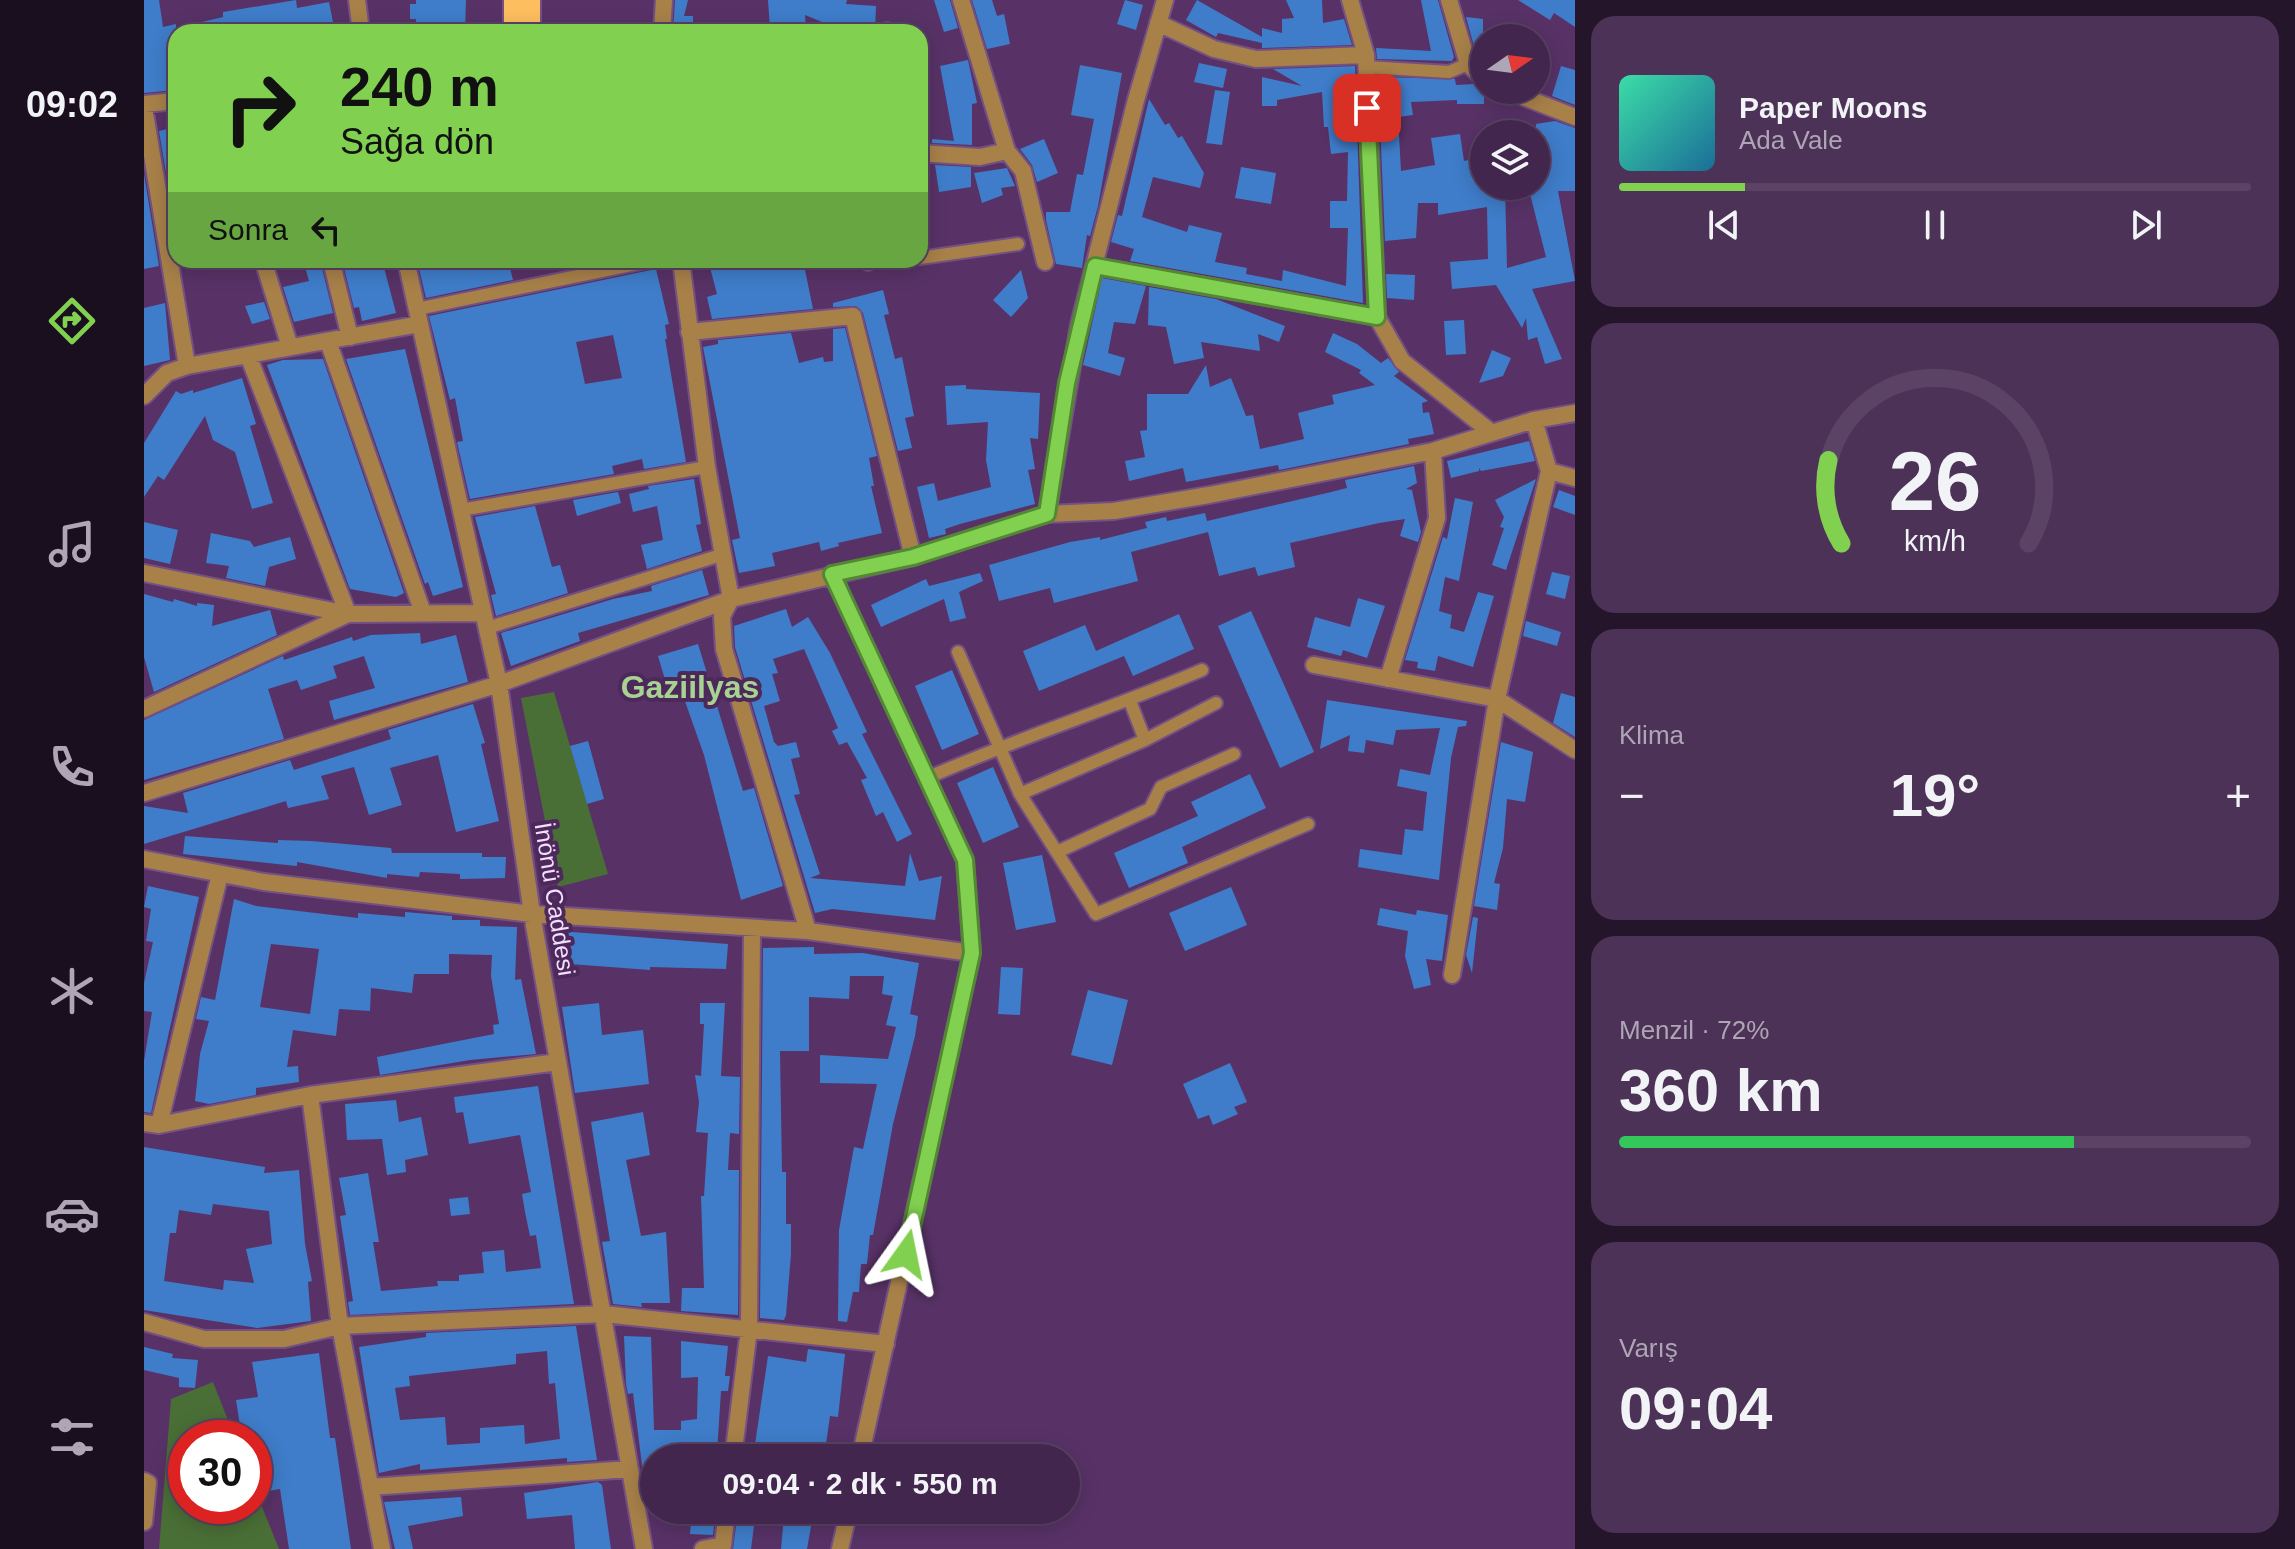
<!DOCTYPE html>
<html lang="tr">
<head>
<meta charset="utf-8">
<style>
	:root { --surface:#42264d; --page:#4c3257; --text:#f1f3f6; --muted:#aea5b6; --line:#5a4365; --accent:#81d050 }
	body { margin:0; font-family:Arial,sans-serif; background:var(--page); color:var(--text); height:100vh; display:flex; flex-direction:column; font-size:30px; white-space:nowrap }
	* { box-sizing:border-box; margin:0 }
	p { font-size:26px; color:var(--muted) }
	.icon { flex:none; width:44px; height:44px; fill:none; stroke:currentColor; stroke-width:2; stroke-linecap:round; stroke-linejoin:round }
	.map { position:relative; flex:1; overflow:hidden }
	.side { display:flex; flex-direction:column; gap:16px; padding:16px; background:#24152a; width:720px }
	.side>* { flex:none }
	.banner { position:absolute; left:24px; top:24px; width:760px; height:244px; border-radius:24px; box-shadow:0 4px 20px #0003,0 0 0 2px var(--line); background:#81d050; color:#111; overflow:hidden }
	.needle { width:52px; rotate:76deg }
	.fabs { position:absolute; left:1326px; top:24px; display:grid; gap:16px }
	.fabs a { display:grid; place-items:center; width:80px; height:80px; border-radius:50%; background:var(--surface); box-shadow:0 4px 20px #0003,0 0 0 2px var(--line); font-size:40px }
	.speed { position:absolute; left:24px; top:1420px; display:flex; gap:16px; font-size:40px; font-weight:700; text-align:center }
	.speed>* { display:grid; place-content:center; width:104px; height:104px; border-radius:50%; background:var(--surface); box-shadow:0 4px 20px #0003,0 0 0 2px var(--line); line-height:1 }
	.speed .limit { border:12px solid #d22; background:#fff; color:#111 }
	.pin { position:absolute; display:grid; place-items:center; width:68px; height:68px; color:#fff; margin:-34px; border-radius:16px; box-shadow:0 4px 12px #0006 }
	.me { position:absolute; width:88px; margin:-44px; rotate:12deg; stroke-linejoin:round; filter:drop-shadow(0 0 6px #0008) }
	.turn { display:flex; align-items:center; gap:28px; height:168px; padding:0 40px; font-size:36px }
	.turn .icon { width:104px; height:104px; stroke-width:2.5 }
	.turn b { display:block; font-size:56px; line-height:68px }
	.then { display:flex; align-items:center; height:76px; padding:0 40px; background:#0003; gap:16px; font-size:30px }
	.big { font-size:60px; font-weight:700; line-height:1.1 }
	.side .widget { flex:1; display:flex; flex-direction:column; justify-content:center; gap:12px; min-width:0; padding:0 28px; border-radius:24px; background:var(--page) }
	.side .dial { align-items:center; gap:0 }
	.dial svg { height:208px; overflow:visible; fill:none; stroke:var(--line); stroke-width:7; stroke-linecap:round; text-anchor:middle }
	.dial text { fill:var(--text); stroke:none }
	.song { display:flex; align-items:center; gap:24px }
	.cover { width:96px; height:96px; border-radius:12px; background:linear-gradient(135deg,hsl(160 70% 55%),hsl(200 70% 35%)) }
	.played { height:8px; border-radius:4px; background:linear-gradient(90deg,var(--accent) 20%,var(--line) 20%) }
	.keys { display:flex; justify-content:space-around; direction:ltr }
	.heat { display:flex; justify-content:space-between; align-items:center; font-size:44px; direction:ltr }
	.charge { height:12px; border-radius:6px; background:linear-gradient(90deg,#34c759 72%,var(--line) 0) }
	.trip { position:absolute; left:496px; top:1444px; width:440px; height:80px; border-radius:40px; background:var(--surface); box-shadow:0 4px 20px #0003,0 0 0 2px var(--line); font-weight:700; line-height:80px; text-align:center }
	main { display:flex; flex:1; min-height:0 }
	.menu { display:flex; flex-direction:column; width:144px; justify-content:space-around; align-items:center; background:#1a0f1f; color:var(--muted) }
	.menu .icon { width:56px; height:56px }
	.menu .current { color:var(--accent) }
	.menu b { font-size:36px; color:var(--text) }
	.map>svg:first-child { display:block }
	.green { fill:#4a6f36 }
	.building { fill:#3f7dca; fill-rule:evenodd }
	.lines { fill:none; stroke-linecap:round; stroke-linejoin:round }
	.service-casing { stroke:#745182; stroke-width:16 }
	.minor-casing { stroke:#745182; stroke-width:20 }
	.primary-casing { stroke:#745182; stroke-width:24 }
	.service { stroke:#a88149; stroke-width:12 }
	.minor { stroke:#a88149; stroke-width:16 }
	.primary { stroke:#fdbe5f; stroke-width:20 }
	.route-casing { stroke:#548734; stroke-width:20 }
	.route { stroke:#81d050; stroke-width:14 }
	.labels { text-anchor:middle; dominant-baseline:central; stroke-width:8; stroke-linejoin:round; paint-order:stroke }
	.street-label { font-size:24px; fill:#f4defe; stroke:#4c285b }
	.district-label { font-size:32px; font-weight:bold; fill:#a7d291; stroke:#4c285b }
</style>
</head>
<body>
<main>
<nav class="menu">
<b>09:02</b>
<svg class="icon current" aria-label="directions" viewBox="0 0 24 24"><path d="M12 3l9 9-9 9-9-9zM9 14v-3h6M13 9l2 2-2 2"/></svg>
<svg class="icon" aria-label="music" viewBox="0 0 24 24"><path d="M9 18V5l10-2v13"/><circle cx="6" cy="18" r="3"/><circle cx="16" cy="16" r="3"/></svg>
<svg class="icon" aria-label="phone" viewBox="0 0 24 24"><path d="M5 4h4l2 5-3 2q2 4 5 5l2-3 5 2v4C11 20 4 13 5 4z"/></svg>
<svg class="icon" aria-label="climate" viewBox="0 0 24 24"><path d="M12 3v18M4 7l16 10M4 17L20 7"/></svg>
<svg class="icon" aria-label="car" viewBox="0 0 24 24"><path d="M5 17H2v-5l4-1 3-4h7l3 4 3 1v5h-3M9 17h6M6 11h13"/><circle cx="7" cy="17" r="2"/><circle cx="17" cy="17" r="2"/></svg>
<svg class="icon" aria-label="filters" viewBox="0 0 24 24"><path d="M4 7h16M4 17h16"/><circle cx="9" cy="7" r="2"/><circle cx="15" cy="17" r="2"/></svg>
</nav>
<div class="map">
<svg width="1431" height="1549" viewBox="0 0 1431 1549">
	<rect width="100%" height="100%" fill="#583267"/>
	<path class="green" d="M410,692L464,874L414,887L377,698Z
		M69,1382L91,1438H42V1506H110V1487L135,1549H15L27,1399Z"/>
	<path class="building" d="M0,0H15L19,27L32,24V90L0,93Z
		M152,0L153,8L185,2L191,32H46L45,25L79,17V12Z
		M272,0H322L321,32H272V19H266V4H272Z
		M531,0H544L540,16H549V32H529Z
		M624,0H703L702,4L732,6L731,32H702L661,15L662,29H626Z
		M790,0H806L814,28L800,32Z
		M828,0H848L853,16L860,14L866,44L843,49Z
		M981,0L999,5L992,30L973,24Z
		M1053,0L1118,37V28L1138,33V19L1150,18L1142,0H1178L1179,23L1200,19L1208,45L1118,48V43L1074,33L1072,37L1042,20Z
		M1277,0H1294L1310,57L1308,61L1233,59L1232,48L1287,51Z
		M1374,0H1431V27L1410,13L1406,20Z
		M1322,17L1339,19V47L1331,50Z
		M824,60L833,103L828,104V145L788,143V139L810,141L796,66Z
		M1055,63L1083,69L1079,88L1050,82Z
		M936,65L978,73L954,206L946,236L943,235L938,268L912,264L902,220V212H926L933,174L939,175L950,119L927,115Z
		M1211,66L1219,303L986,261L990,249L967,242L974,215L978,216L1005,99L1021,125L1025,123L1034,138L1038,136L1060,173L1056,188L1009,177L998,217L1043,232L1045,225L1078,233L1071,262L1103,268L1102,274L1138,281L1139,270L1202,286L1204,228H1186V201H1203L1204,152L1187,154L1184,127H1180L1178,92L1133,100V106H1118V77L1158,86L1129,69Z
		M1417,66L1431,70V105L1408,96Z
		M1234,77L1311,79L1312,85L1329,84L1340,90V104H1313V100L1267,102L1269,115L1254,117L1257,171L1291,165L1287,138L1316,134L1320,161L1340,156V186H1361L1363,268L1402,257L1384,186H1392V124L1411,121L1431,128V191H1414L1431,281L1388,289L1418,359L1401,364L1393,337L1384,340L1382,318L1378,328L1352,285L1308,289L1306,262L1344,259L1343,207L1294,215V203H1274L1272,238L1241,241Z
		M1071,90L1086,92L1078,145L1062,143Z
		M32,127V233L15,131Z
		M900,139L914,173L893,182L888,165L876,149Z
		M791,165L827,167V187L795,192Z
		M1097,167L1132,173L1127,204L1091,198Z
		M863,168L871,186L857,188L859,195L838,203L830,173Z
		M0,174L15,266L0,269Z
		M159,260H176L189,313L150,322L139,287L165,281Z
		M198,260H238L252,313L218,321L215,307L210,308Z
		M273,260H307L309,268L344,260H364L369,280L282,298Z
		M564,260H659L669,309L568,319L563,297L573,294Z
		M512,269L525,324L521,325L523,339H521L542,462L500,469L498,459L468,466L470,474L326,499L313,442L319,441L311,398L306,400L285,316ZM469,335L478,378L441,384L432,342Z
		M877,270L884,298L867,317L849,300Z
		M1242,274L1271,275L1270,300L1243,298Z
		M958,278L1002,286L991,324L970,322L964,353L981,358L976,376L939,365Z
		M1005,287L1072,299L1141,326L1135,342L1114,334L1116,351L1057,342L1060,358L1030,364L1022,327L1004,325Z
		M739,290L745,314L740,315L751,359L758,357L770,416L761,418L768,448L754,451L719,313L712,306L689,307V303Z
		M120,302L126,319L108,324L101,306Z
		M21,303L26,360L0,366V308Z
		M1320,320L1322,354L1302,355L1300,321Z
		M701,328L733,456L725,458L730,486H727L738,533L694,543L695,546L677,551L675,542L628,553L631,566L595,573L588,540L596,538L559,347L574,344V340L647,333L655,363L679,357L680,362L689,361V329Z
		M1189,333L1213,344L1237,363L1244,358L1255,372L1250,376L1284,401L1278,403L1279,413L1285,412L1290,434L1264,439L1265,444L1135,470L1134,465L1042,482L1039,468L985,481L981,461L1001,457L996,431L1003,430V394H1044L1062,365L1066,387L1087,378L1102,416L1109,415L1116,449L1160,439L1154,413L1190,404L1188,395L1231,385L1215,373L1217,370L1181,352Z
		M261,349L319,587L289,596L284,582L281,584L202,359Z
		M1348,350L1367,358L1359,376L1335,383Z
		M179,359L260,593L252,597L206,589L123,365L139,360Z
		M98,378L112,424L106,426L129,503L108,509L91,452L69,440L61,416L20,480L14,476L0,497V443L32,391L37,394L49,390V393Z
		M822,385V389L896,393L894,439L886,438L891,469L884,470L891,504L816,524L801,529L802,534L785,538L773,487L790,483L794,501L847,487L842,460L844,422L803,425L801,386Z
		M1385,441L1391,461L1337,471L1335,468V471L1307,478L1303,461Z
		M1270,466L1273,483L1262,489L1268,490L1277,532L1274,542L1256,536L1261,519L1235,523L1146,543L1151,567L1114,576L1111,567L1075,576L1064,532L987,552L994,581L910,603L906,588L855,601L845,565L926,542L956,537V540L1003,528L1001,522L1022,517L1023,521L1061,513L1063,521L1183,493L1203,488L1201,480Z
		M550,479L557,524L552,525L558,551L503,569L497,545L519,540L513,506L489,512L485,494L505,489L504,486Z
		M1392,479L1362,570L1348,565L1360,528L1356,527L1360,517L1351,500Z
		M1415,490L1431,496V515L1409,507Z
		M474,492L477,503L433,516L429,500Z
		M1311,498L1329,502L1315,581L1301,577L1295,611L1308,615L1306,628L1320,632L1334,592L1350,596L1329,667L1294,656L1291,671L1273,668L1274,662L1261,660L1299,537L1303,539Z
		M391,506L408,567L416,565L424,593L352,616L347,595L352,594L331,517Z
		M0,522L34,530L26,564L0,558Z
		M67,533L106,541L110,547L146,537L152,559L125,567L121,586L82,578L85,566L62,563Z
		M558,570L565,595L434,633L436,641L367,666L357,633L469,599L508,591L507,586Z
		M1408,572L1426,576L1421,599L1402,594Z
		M836,573L839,581L815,592L822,618L806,622L800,599L737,627L727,605L782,579L785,586Z
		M0,594L29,602L30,599L53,606V603L70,605L68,626L126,610L133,635L10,692L0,657Z
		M1214,598L1241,606L1223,658L1199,650L1197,656L1163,647L1171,617L1206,627Z
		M642,609L648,627L664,617L686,653L723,732L718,734L768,834L753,842L739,812L732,816L717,780L723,778L703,742L695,745L688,731L694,728L660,649L629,659L634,673L628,674L636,701L620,706L630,742L634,746L652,742L656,757L647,759L656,794L650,795L676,874L666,878L761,886L766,853L775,881L798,876L791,920L688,909L671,913L591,647L590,626Z
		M1107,611L1170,752L1136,768L1074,626Z
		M1035,614L1050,649L989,676L980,656L895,691L879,651L941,625L952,651Z
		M1382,621L1417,632L1413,646L1379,636Z
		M276,633L277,644L312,635L324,682L190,720L185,701L231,688L220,656L189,666L193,678L157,690L153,680L124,689L140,739L0,780V720L139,656L140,660L208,637L209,641L227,635Z
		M554,644L599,791L610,788L639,886L597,900L560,755L537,690L525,693L514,656Z
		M808,670L835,734L798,750L771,686Z
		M1417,693L1431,697V737L1409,723Z
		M1183,700L1323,721L1322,726L1314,727L1307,758L1295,880L1214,867L1216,849L1258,855L1261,829L1279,831L1283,792L1253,786L1256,769L1286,775L1296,728L1252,730L1249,745L1222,740L1220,753L1204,751L1206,735L1176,749Z
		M329,704L341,743L337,744L355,821L312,832L294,755L246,768L258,805L225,815L210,767L177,776L185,799L144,808L142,801L0,844V806L44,813L39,793L146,760L150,770L247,739L244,730Z
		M444,741L460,799L443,804L426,746Z
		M1357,742L1389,752L1381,802L1363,799L1359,848L1350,883L1356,884L1353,910L1330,906Z
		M849,767L875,827L839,843L813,783Z
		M1106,774L1122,808L1038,847L1044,863L985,888L970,853L1054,816L1047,802Z
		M41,836L134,843V840L167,841L247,848L248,853H338V857H362L361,878L316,879V874L276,872L275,877L243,874V878L153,862V866L133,864L39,854Z
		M898,855L912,922L872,930L859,863Z
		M4,886L55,897L7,1113L0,1112V1061L8,1012L0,1011V983L9,942L2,941L7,909L0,907Z
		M1087,887L1103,925L1041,951L1025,913Z
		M90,899L112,906L214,918V913L261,917V912L308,916V920H336V926L373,927L371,980L377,979L392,1054L326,1060L236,1075L233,1057L350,1034L349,1025L355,1024L347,976L348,955L305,954V974H270L268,993L227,988L226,1011L195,1009L192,1036L149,1030L143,1067L154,1066L155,1082L112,1088V1095L65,1104L51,1101L56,1054L65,1021L52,1019L57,997L71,1000ZM127,944L175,949L166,1014L116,1007Z
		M1236,908L1272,915L1273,910L1304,915L1298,961L1282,959L1287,985L1270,989L1261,956L1264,931L1233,925Z
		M1329,917L1334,918L1328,973L1322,955Z
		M415,931L584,944L582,969L506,967V970L413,963Z
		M670,947V954L719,953L775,963L766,1014L774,1016L771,1036L749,1124L729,1235H726L723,1264H717L715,1292H709L703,1322L694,1321L695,1230L710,1147L719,1149L733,1084L676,1083V1055L744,1059L752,1027L742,1025L749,996L738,994L740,976H706L705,999L665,997V1051H636L638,1172H642V1224H647V1254L642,1315L640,1320L616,1318L619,948Z
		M857,967L879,968L876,1015L854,1014Z
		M944,990L984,1000L968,1065L927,1055Z
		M455,1003L458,1035L499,1030L505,1084L431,1093L418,1007Z
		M556,1003H581L577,1076L596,1077L595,1134L586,1133L584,1170H595L594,1315L537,1311L538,1288H560L557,1196H560L564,1133L552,1132L555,1102L551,1075L557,1076L560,1024H556Z
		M1086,1063L1103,1102L1090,1107L1094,1114L1069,1125L1065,1115L1054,1119L1039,1084Z
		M394,1086L430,1304L206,1315L204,1302L209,1301L196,1216L202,1215L195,1178L224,1173L235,1242H229L237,1291L294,1286L293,1281H315V1275L340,1273L338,1252L360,1250L362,1272L397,1268L392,1235L386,1236L381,1212L378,1194L387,1192L376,1135L325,1144L319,1112L312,1113L310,1097Z
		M252,1100L255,1122L277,1117L284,1155L261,1160L262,1172L243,1175L238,1139L203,1140L201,1104Z
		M499,1112L506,1155L482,1160L497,1236L522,1232L526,1303H497L498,1307L469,1304L458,1242L466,1241L447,1122Z
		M0,1147L121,1167L120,1173L155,1170L161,1244L168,1281L164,1282L167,1321L113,1328L0,1310ZM69,1204L125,1211L128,1244L102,1249L110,1283L80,1280L79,1290L20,1281L26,1233H32L35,1210L67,1215Z
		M324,1197L326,1214L307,1216L305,1199Z
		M432,1326L453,1460L423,1462V1458L276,1470V1464L235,1473L215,1347L282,1337V1333ZM403,1351L405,1384L411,1383L416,1439L381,1444L380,1425L336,1428V1443L303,1445L301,1417L256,1420L251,1388L266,1386L265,1376L372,1364V1354Z
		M480,1336L507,1337L510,1430H537V1421L553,1419L554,1377L537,1378V1341L584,1346L581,1376H586L584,1391H577L573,1453L526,1452L527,1458H510V1496L502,1497L489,1393L484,1394L482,1384Z
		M0,1347L29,1354L28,1358L54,1360L51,1388L35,1387V1378L0,1370Z
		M664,1349L701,1354L694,1417L686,1416L680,1458H609L624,1356L662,1362Z
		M175,1353L186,1438H191L207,1549H145L136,1489L124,1491L112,1436L98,1438L92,1400L114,1397L108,1362Z
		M454,1482L458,1485L467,1549H431L428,1515L383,1519L380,1493Z
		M317,1497L319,1516L264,1526L269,1549H251L240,1502Z
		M548,1510H572L569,1535L546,1534Z
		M594,1510H612L607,1549H589Z
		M640,1516L668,1521L663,1549H637Z"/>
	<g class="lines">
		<defs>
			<path id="service" d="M1222,67L1305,72L1324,64
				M776,258L874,244
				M724,262L762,260
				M273,309L511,260
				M317,510L563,467
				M343,628L577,555
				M814,652L876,794L952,914L1164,824
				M986,701L1001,740
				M783,778C873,738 967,709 1058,670
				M876,794L1001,740L1072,703
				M913,852L1006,809L1017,787L1090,754"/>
			<path id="minor" d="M213,0L217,32
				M817,0L863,151L879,171L901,262
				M1206,0L1222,55L1233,317L1258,361L1348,433
				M1305,0L1324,64L1340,79
				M1014,23L1070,49L1112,59L1222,55
				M518,32L520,0
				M743,32V31
				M1362,90L1431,117
				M0,104L32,101
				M0,107L43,366
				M776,153L836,157L863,151
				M119,260L146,347
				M187,260L206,337
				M262,260L355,684L388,914L500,1549
				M537,260L563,467L587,599L578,616L580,649L664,931
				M724,262V260
				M951,266L1233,317
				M545,332L709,316L769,557
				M184,341L279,613
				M0,396L23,373L43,366L276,324
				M1405,471L1431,478
				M903,514L935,325L992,100L1021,0
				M0,573L204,614L339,613
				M688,574L821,860L828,953L716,1458
				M1170,665L1353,699L1431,750
				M1244,679L1293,518L1289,451
				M0,709L204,614L104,355
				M0,793L355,684L587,599L769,557L903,514L970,511L1065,495L1289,451L1390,420L1431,413
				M0,859L120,882L388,914L664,931L828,953
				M1308,975L1353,699L1405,471L1390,420
				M166,1095L196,1326L238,1549
				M0,1123L15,1125L166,1095L414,1062
				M15,1125L76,874
				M0,1322L60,1339H140L196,1326L460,1314L742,1344
				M589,1458L605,1329L608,928
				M0,1481L4,1483L0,1522
				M226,1487L486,1469
				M559,1549L579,1545L583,1510
				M696,1549L705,1510"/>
			<path id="primary" d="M370,0V32
				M386,0V32"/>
		</defs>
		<use href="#service" class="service-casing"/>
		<use href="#minor" class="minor-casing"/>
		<use href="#primary" class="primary-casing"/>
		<use href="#service" class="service"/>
		<use href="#minor" class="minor"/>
		<use href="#primary" class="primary"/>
	</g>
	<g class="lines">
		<defs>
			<path id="route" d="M762,1254L828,953L821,860L688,574L769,557L903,514L923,383L951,266L1233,317L1223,108"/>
		</defs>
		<use href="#route" class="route-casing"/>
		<use href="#route" class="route"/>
	</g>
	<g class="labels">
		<g class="street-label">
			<text transform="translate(411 899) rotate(81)">İnönü Caddesi</text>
		</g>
		<g class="district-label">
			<text x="546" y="687">Gaziilyas</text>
		</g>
	</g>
</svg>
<div class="fabs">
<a><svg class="needle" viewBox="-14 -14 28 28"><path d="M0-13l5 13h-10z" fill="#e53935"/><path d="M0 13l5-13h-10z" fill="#aea5b6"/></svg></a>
<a><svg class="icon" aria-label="layers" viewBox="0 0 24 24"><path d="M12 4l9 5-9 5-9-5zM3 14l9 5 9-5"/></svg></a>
</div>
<div class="speed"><div class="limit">30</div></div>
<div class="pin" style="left:1223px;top:108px;background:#d93025"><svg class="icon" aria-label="arrive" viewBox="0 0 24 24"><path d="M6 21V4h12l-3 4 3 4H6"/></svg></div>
<svg class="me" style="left:762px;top:1254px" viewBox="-20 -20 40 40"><path d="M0-17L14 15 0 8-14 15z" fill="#81d050" stroke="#fff" stroke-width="4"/></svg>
<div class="trip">09:04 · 2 dk · 550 m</div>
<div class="banner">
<div class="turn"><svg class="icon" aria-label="right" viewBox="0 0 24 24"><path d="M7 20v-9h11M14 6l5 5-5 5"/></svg><div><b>240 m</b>Sağa dön</div></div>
<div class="then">Sonra<svg class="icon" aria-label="left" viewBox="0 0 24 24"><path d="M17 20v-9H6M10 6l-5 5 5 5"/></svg></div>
</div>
</div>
<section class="side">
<div class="widget">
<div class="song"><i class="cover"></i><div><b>Paper Moons</b><p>Ada Vale</p></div></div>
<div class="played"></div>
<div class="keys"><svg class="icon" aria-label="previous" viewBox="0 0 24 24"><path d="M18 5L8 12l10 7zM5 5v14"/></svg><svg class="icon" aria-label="pause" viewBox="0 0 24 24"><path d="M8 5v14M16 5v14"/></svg><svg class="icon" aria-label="next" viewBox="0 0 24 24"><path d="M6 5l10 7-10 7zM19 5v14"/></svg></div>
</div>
<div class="widget dial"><svg viewBox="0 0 100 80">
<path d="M14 69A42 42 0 1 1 86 69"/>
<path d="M14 69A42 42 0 0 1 9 37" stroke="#81d050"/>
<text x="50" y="56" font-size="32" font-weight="700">26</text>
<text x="50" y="72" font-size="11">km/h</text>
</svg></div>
<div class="widget"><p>Klima</p>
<div class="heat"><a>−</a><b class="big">19°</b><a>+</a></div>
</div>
<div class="widget"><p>Menzil · 72%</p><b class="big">360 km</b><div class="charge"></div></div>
<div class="widget"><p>Varış</p><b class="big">09:04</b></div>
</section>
</main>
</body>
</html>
